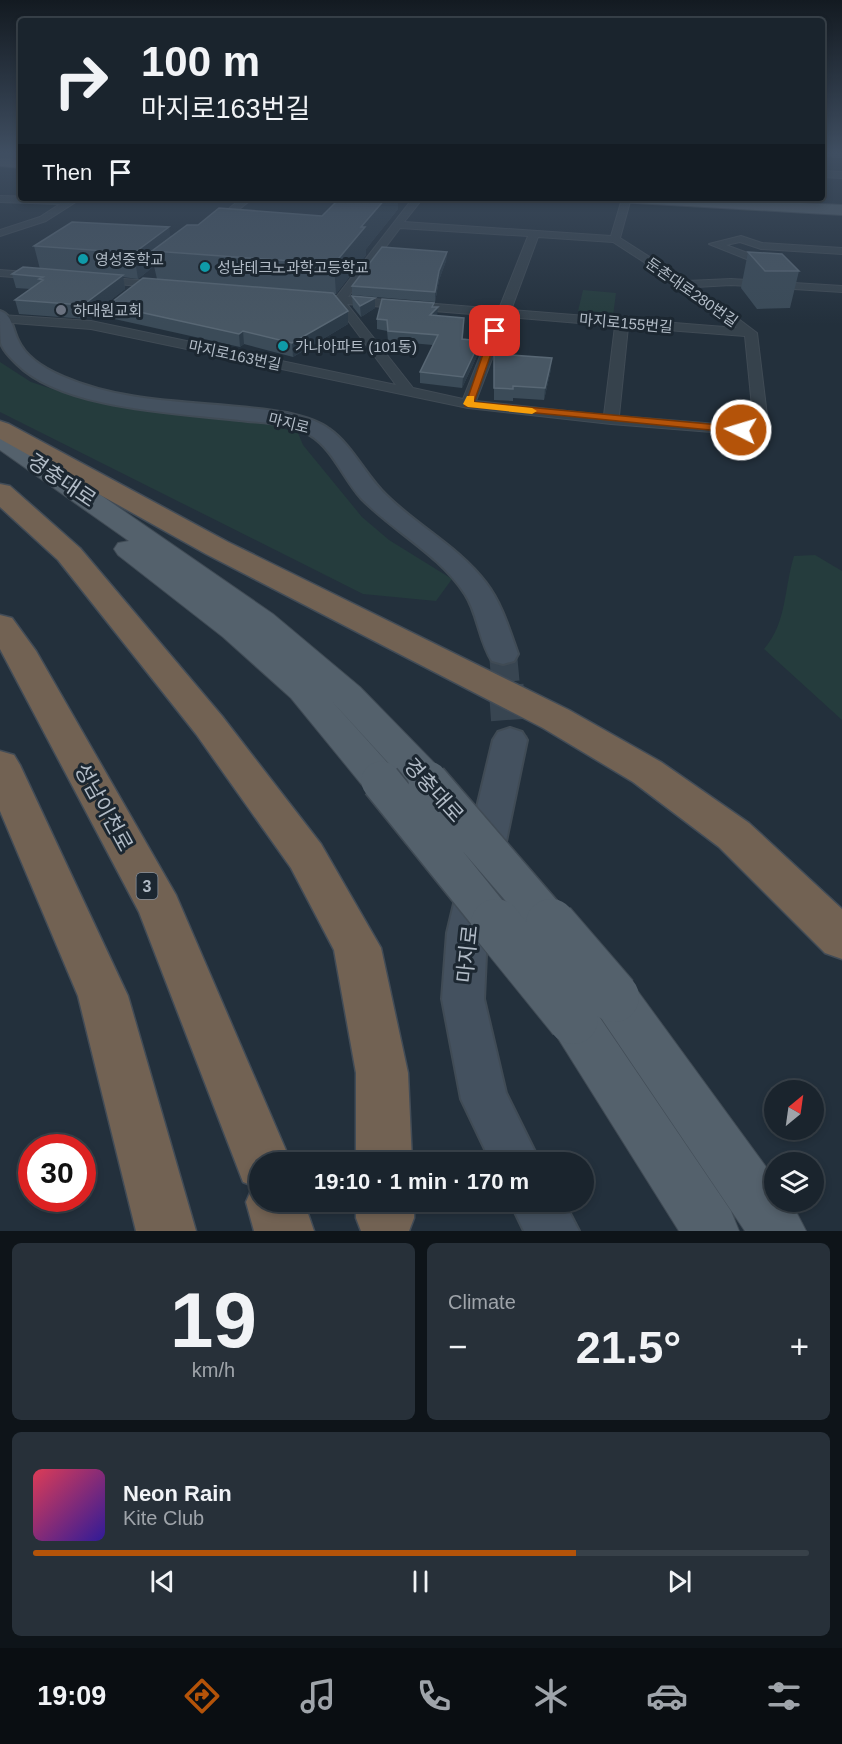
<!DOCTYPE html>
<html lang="en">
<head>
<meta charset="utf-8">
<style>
	:root { --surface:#1a242d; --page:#273039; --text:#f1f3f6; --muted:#9fa4aa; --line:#384149; --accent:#b45309 }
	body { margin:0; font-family:Arial,"Noto Sans KR",sans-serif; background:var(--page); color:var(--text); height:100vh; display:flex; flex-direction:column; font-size:22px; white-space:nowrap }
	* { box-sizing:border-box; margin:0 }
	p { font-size:20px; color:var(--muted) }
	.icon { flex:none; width:33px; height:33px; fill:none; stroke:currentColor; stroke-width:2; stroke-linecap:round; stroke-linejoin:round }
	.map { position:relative; height:1231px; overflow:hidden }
	.details { display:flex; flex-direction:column; gap:12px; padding:12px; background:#0e1419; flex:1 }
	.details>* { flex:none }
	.banner { position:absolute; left:18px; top:18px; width:807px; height:183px; border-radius:6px; box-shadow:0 3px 9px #0003,0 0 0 2px var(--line); background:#1a242d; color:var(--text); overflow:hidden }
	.needle { width:39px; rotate:29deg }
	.controls { position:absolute; left:764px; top:1080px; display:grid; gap:12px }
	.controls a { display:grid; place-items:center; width:60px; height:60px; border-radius:50%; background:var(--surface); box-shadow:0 3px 9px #0003,0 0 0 2px var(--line); font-size:30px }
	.speed { position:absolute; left:18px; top:1134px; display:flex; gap:12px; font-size:30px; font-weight:700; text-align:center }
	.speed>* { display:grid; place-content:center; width:78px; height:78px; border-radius:50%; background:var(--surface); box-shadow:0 3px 9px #0003,0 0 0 2px var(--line); line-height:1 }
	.speed .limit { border:9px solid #d22; background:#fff; color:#111 }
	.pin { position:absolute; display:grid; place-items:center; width:51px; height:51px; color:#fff; margin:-26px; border-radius:12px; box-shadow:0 3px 9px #0006 }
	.me { position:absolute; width:66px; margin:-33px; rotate:275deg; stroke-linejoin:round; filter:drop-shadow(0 0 4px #0008) }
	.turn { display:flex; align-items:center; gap:21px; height:126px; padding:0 24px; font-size:27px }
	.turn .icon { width:78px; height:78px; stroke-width:2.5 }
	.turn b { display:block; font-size:42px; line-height:51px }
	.then { display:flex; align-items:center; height:57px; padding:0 24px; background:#0003; gap:12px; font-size:22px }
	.big { font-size:45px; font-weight:600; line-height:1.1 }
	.details .widget { flex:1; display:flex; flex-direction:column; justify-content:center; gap:9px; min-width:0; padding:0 21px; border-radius:9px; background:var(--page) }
	.details .dial { align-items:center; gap:0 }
	.dial b { font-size:78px; line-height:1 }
	.song { display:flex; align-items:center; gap:18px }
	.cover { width:72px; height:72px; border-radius:9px; background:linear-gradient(135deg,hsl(350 70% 55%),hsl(250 70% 35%)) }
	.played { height:6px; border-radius:3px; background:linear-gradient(90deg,var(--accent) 70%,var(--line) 70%) }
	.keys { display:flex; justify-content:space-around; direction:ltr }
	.heat { display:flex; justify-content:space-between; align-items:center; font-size:33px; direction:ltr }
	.details .tiles { flex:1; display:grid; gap:12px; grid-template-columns:1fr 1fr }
	.widget:last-child { grid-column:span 2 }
	.trip { position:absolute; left:249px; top:1152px; width:345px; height:60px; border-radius:30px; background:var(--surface); box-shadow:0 3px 9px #0003,0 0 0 2px var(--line); font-weight:600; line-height:60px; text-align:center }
	.dock { display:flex; height:96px; justify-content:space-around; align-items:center; background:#0a0e12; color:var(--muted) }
	.dock .icon { width:42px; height:42px }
	.dock .active { color:var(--accent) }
	.dock b { font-size:27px; color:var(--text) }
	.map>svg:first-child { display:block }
	.green { fill:#253c3d }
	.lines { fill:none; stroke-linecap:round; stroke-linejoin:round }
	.secondary-tunnel-far1 { stroke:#384551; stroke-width:28; stroke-dasharray:28 14; stroke-linecap:butt }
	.secondary-tunnel { stroke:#384551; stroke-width:35; stroke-dasharray:35 17; stroke-linecap:butt }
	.street-casing { stroke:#404b55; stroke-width:2 }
	.secondary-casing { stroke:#404b55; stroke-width:4 }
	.primary-casing { stroke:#404b55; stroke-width:2 }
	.highway-casing { stroke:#424c57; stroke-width:3 }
	.street { fill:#36424c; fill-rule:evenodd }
	.secondary { fill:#44515f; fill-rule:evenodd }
	.primary { fill:#54616c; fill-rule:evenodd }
	.highway { fill:#726253; fill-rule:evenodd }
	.primary-bridge-far1-casing { stroke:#404b55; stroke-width:42; stroke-linecap:butt }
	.primary-bridge-casing { stroke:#404b55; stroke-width:52; stroke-linecap:butt }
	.primary-bridge-far1 { stroke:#54616c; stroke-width:39 }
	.primary-bridge { stroke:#54616c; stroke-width:50 }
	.wall { fill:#3b4b58 }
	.shaded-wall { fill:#2c3b48 }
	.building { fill:#485764; stroke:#586774; stroke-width:1.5 }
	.route { fill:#b45309; stroke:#753606; stroke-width:1.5 }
	.slow { fill:#f59e0b }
	.culture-dot { fill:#0f9aa8; stroke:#1c2731; stroke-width:2 }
	.worship-dot { fill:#6b7280; stroke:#1c2731; stroke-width:2 }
	.labels { text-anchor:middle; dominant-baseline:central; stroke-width:6; stroke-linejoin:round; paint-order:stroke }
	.far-poi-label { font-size:15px; fill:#b2bcc7; stroke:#1c2731; text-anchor:start }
	.far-street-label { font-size:15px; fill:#b2bcc7; stroke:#1c2731 }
	.shield { fill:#1c2731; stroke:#858f9a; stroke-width:1.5 }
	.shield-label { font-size:16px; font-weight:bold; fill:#b2bcc7 }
	.near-street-label { font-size:21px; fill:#b2bcc7; stroke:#1c2731 }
</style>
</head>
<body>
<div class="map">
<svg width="842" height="1231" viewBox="0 0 842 1231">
	<rect width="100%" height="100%" fill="#23303c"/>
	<path class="green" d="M583,290L616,293L613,316L578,311Z
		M0,362L31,382L70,395L253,419L298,433L303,445L362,517L389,540L452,579L436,601L363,594L0,412Z
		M815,555L842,571V720L764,649C787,623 784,588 794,556Z"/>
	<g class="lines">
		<path class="secondary-tunnel-far1" d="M503,654L506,687"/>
		<path class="secondary-tunnel" d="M506,685L510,740"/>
		<defs>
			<path id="street" d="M822,153H842V157L822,156Z
				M822,171L842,172V178L822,177Z
				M0,196L82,198L46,221L0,236V230L40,217L60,204L0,202Z
				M242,198H253L216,228H210V224Z
				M413,198H423L404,222L611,236L622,199L631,198L620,238L687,281L731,279L842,286V292L731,285L696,287L757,333L769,432L762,436L611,424L468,408L91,329L0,322L1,315L91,321L396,385L335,303L314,301L308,298L314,295L337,296ZM400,228L528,236L499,309L348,297ZM538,237L613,242L675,282L737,328L511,310ZM347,304L496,316L463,399L413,388ZM508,317L615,326L604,415L476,401ZM628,327L745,336L754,427L619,416Z
				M741,236L762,243L842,248V254L761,249L740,242L726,245L753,255V259L749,260L709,244Z
				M0,270L39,273L44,276L39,279L0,276Z
				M99,277L162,282L168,285L162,288L95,282L93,280Z"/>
			<path id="secondary" d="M11,153H21V157L0,164V156Z
				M0,311C12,314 13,330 18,340C26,358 47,370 64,377C133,407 214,400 287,413C301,416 317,420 329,429C353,446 365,475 386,495C417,526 459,547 486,583C502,604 509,629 518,654L514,661L503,664L492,661C479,641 478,614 465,594C440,555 393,531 361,498C343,478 333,449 310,435C288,422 263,423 239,420C178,413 62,409 17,364C11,358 3,351 1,343C0,333 0,320 0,311Z
				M510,728L522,732L527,740L487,933L484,999L506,1093L540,1162H491L461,1099L442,999L447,933L493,740L498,732Z
				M510,1202H564L579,1231H524Z"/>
			<path id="primary" d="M0,158L21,160V168L0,166Z
				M611,198H701L842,205V215L618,202Z
				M0,433L34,449L273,614L360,687L442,771L447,781L442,791L428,795L414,791L329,698L395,771L400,781L395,791L381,795L367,791L291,698L223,637L118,555L114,549L118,543L129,541L0,450Z
				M614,975L631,982L774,1178V1202H791L806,1231H745L597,1012L591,997L597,982Z
				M573,997L590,1003L731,1211L739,1231H679L556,1035L549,1019L556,1003Z"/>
			<path id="highway" d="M0,421L9,424L228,542L569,710L661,762L749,823L842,909V959L825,953L719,847L633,782L543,728L206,554L0,439Z
				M0,484L10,486L80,548L222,716L321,844L381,948L408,1073L412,1162H356V1073L334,950L291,868L196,734L58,560L0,507Z
				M0,615L12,618L36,651L176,895L291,1162H260V1202H304L314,1231H254L246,1202L253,1186L243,1182L139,912L0,649Z
				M0,751L14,755L20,765L128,996L196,1231H136L78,996L0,811Z
				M356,1202H414V1218L409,1231H361L356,1218Z"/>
		</defs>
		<use href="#street" class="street-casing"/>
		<use href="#secondary" class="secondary-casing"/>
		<use href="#primary" class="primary-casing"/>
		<use href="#highway" class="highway-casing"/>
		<use href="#street" class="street"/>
		<use href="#secondary" class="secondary"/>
		<use href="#primary" class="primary"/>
		<use href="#highway" class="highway"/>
		<defs>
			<path id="primary-bridge-far1" d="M381,781L498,926
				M428,781L553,926"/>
			<path id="primary-bridge" d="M496,924L573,1019
				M551,924L614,997"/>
		</defs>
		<use href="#primary-bridge-far1" class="primary-bridge-far1-casing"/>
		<use href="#primary-bridge" class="primary-bridge-casing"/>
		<use href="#primary-bridge-far1" class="primary-bridge-far1"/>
		<use href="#primary-bridge" class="primary-bridge"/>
	</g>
	<path class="wall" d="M340,198H398V209L366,249V255L336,294H334L348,324L293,357L244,344L240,347L110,318L108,305L157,279L154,266L138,279L123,277L125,289L86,319L19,314L15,300L31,289L16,288L12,274L40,269L34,246L171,237L322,216Z
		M447,252L446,261L439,280L435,302L352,295V286Z
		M748,252L799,271L790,308L757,309L741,288Z
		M352,296L375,308L361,317L353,307Z
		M434,307L437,316L464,318L463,339L480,341L479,352L462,388L420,383V372L433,345L388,341L387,331L377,329V319Z
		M494,351L511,355L551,369L544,400L513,398V401L494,400Z"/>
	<path class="shaded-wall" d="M386,198H398V209L366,249V255L336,294L334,264L361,227Z
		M169,227L173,251H152L154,266L138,279L134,253Z
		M447,252L446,261L439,280L435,302V292L439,271Z
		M123,275L125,289L86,319L83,305Z
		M375,298V308L361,317L360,306Z
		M434,303V311L438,307L437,317L430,315Z
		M348,311V324L293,357L292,343Z
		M243,331L244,344L240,347L239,334Z
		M480,341L479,352L462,388L463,377Z
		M552,358L551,369L544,400L545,388Z"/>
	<path class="building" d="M340,198H386L361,227H365L334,264L152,251L187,225H198L219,208L322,216Z
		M72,222L169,227L134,253L34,246Z
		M382,247L447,252L439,271L435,292L352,286Z
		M748,252L782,254L799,271H765Z
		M23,267L123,275L83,305L15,300L43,280L39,279L43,277L12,274Z
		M143,278L333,293L348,311L292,343L243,331L239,334L108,305Z
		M352,296L375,298L360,306Z
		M382,299L434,303L432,307H438L430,315L464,318L462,339L480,341L463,377L420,372L438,335L388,331L387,320L377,319Z
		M501,332H509L511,355L552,358L545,388L513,386V389L494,388V351Z"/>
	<linearGradient id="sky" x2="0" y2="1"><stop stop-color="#131a21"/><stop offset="0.47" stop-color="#3f4e61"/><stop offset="1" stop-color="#3f4e61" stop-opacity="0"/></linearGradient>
	<rect width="842" height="325" fill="url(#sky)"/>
	<path class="route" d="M495,328L499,331L474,402L741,427L746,430L741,433L465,406L491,331Z"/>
	<path class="slow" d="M467,396H474V402L532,408L537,411L532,414L468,407L463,404Z"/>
	<g class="culture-dot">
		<circle cx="83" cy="259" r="6"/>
		<circle cx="205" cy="267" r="6"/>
		<circle cx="283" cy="346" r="6"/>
	</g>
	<circle class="worship-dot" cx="61" cy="310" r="6"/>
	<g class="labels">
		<g class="far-poi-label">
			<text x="95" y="259">영성중학교</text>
			<text x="217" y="267">성남테크노과학고등학교</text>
			<text x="73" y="310">하대원교회</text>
			<text x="295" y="346">가나아파트 (101동)</text>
		</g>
		<g class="far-street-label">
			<text transform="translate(692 292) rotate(35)">둔촌대로280번길</text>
			<text transform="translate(626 323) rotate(5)">마지로155번길</text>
			<text transform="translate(235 355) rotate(12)">마지로163번길</text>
			<text transform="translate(289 423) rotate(14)">마지로</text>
		</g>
		<rect class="shield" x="136.5" y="873" width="21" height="26" rx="4.5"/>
		<g class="shield-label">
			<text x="147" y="886">3</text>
		</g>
		<g class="near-street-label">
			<text transform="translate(62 480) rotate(34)">경충대로</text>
			<text transform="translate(434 790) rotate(48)">경충대로</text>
			<text transform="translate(104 807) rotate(61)">성남이천로</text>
			<text transform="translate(467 954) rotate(-84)">마지로</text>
		</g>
	</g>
</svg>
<div class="controls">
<a><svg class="needle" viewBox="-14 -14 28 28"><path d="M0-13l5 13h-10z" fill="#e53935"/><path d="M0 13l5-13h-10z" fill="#9fa4aa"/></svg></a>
<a><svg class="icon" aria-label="layers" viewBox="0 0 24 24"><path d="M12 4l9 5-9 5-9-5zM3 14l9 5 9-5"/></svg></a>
</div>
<div class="speed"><div class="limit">30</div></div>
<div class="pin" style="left:495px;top:331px;background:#d93025"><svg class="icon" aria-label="arrive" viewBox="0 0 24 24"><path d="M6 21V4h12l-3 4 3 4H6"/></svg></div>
<svg class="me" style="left:741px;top:430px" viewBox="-20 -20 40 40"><circle r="17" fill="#b45309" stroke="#fff" stroke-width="3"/><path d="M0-11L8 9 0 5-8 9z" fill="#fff"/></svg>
<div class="trip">19:10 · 1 min · 170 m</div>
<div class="banner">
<div class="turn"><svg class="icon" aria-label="right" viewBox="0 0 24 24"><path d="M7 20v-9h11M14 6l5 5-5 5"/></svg><div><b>100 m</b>마지로163번길</div></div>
<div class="then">Then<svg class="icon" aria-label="arrive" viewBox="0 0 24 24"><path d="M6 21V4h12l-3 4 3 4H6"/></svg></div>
</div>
</div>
<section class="details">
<div class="tiles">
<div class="widget dial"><b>19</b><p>km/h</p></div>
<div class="widget"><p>Climate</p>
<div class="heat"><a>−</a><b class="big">21.5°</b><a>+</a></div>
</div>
<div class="widget">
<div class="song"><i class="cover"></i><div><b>Neon Rain</b><p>Kite Club</p></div></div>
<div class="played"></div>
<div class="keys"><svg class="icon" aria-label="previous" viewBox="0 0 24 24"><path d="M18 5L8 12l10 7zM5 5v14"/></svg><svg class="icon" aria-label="pause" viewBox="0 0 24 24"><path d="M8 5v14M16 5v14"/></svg><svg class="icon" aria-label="next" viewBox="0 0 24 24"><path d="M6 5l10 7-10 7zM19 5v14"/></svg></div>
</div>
</div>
</section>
<nav class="dock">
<b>19:09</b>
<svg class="icon active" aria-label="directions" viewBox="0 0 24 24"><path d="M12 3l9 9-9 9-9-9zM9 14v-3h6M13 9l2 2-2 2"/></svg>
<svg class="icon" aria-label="music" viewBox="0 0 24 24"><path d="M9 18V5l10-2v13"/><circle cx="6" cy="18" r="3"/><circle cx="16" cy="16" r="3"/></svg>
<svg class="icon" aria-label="phone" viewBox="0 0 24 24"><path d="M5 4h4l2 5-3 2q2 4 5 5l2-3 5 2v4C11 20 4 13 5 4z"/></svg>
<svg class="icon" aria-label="climate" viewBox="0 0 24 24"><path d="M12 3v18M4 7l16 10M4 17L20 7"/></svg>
<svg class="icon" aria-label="car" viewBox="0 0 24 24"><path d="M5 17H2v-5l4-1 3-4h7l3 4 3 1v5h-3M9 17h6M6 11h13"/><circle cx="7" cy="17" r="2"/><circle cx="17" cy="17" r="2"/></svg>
<svg class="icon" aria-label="filters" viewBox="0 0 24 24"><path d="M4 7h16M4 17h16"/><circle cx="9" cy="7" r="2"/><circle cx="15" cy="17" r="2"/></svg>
</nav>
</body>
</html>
